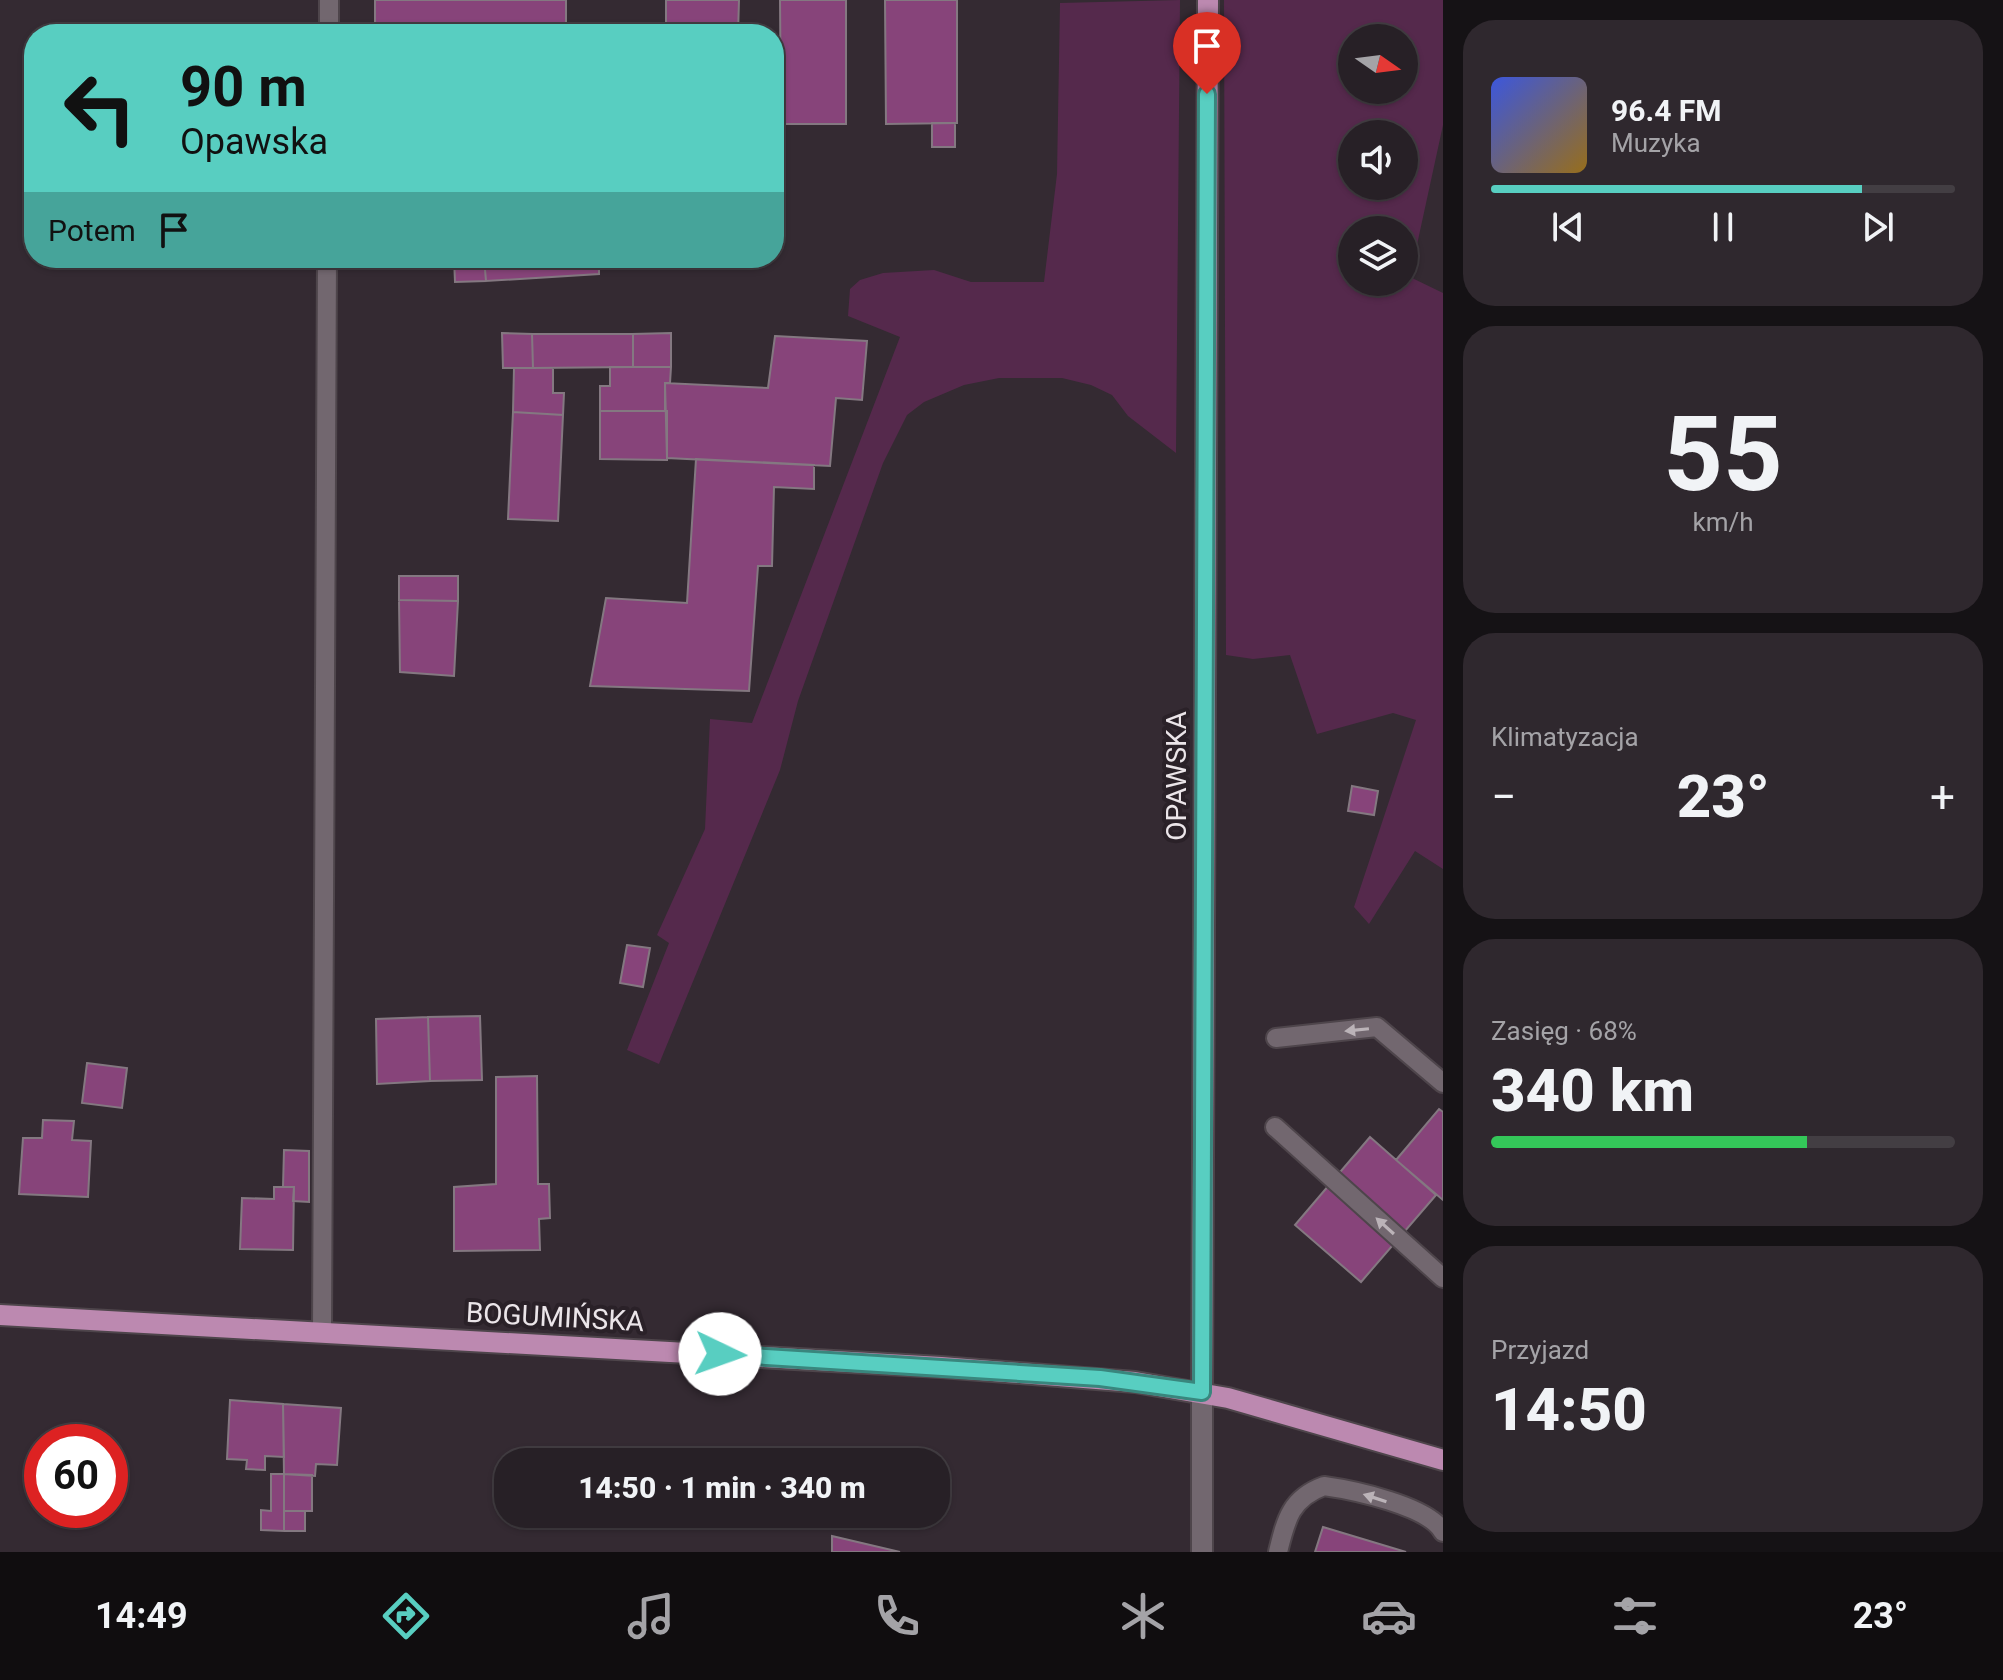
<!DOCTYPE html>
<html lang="pl">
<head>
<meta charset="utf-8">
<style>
	:root { --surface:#272026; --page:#2f282e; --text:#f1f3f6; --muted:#a4a3a7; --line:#433e43; --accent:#58cec1 }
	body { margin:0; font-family:Roboto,sans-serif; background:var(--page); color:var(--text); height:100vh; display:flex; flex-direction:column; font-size:30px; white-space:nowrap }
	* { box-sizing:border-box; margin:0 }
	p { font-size:26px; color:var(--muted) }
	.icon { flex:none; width:44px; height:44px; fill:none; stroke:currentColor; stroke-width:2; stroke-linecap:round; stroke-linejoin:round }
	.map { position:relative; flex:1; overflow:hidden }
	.side { display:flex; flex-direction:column; gap:20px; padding:20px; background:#151215; width:560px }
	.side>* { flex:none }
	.hud { position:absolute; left:24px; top:24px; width:760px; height:244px; border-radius:32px; box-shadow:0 2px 6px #0004,0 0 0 2px var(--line); background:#58cec1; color:#111; overflow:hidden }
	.needle { width:52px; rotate:104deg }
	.fabs { position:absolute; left:1338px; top:24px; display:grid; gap:16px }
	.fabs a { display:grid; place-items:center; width:80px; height:80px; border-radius:50%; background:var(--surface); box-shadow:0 2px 6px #0004,0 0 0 2px var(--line); font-size:40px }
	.speed { position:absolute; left:24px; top:1424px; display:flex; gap:16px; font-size:40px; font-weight:700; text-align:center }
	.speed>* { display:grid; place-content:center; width:104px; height:104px; border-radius:50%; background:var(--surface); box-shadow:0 2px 6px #0004,0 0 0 2px var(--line); line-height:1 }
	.speed .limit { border:12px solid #d22; background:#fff; color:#111 }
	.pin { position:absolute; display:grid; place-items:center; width:68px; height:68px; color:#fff; margin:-82px -34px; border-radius:50% 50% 50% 0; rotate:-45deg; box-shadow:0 0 8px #0007 }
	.pin .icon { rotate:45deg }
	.me { position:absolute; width:88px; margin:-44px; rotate:93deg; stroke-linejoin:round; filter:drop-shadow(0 0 6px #0008) }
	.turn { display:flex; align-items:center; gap:28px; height:168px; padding:0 24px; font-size:36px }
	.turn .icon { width:104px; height:104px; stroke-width:2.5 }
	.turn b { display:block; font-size:56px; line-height:68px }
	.then { display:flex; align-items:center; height:76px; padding:0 24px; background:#0003; gap:16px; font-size:30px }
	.big { font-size:60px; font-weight:800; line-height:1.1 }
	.side .widget { flex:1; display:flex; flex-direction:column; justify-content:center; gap:12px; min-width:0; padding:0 28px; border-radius:32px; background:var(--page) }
	.side .dial { align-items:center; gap:0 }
	.dial b { font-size:104px; line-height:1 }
	.song { display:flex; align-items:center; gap:24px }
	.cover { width:96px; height:96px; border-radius:12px; background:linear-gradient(135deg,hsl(230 70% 55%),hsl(40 70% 35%)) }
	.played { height:8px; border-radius:4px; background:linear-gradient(90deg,var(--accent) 80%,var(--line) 80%) }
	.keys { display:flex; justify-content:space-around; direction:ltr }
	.heat { display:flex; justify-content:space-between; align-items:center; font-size:44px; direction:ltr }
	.charge { height:12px; border-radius:6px; background:linear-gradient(90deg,#34c759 68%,var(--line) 0) }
	.trip { position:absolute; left:494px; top:1448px; width:456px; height:80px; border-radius:32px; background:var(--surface); box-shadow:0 2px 6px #0004,0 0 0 2px var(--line); font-weight:800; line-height:80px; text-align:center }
	.dock { display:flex; height:128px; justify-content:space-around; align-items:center; background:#100d0f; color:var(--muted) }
	.dock .icon { width:56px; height:56px }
	.dock .current { color:var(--accent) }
	.dock b { font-size:36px; color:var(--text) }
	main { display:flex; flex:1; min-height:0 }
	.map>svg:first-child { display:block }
	.green { fill:#55294c; fill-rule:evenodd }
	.building { fill:#87447a; stroke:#847881; stroke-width:2 }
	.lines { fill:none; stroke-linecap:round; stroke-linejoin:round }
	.service-casing { stroke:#4e454b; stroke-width:22 }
	.secondary-casing { stroke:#4e454b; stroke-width:24 }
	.primary-casing { stroke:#4e454b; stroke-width:24 }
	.service { stroke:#72676f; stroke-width:18 }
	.secondary { stroke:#72676f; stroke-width:20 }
	.primary { stroke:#bc89b0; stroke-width:20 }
	.oneway { fill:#bbb3b8 }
	.route-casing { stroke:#39867d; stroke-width:20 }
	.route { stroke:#58cec1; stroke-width:14 }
	.labels { text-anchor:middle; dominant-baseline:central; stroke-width:8; stroke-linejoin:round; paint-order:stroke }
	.street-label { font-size:28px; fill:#ebe5e9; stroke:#2a2128 }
</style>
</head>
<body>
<main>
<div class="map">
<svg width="1443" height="1552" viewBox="0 0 1443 1552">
	<rect width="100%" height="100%" fill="#342a32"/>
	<path class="green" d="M1180,0L1176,453L1128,416L1112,395L1091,385L1062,378H999L964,385L924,402L907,415L883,463L798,701L780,770L659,1064L627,1050L669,943L657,935L705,829L710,719L752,723L900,337L848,316L850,289L860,280L883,273L934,270L971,282H1044L1057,174L1060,3Z
		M1224,0H1443V125L1410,277L1443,293V869L1415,851L1369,924L1354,907L1416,720L1393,713L1317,734L1290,655L1253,659L1226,655ZM1352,38H1404V90H1352ZM1352,134H1404V186H1352ZM1352,230H1404V282H1352Z"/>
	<path class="building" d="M375,0H566V34H375Z
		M666,0H739L738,34H666Z
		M780,0H846V124H781Z
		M885,0H957V123L886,124Z
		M932,123H955V147H932Z
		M454,258H484L486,281L455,282Z
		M484,258H599V274L486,281Z
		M502,333L532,334L533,368H503Z
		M671,333V367H633V334Z
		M532,334H633V367L533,368Z
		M775,336L867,341L862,400L836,398L830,466L667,458L665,383L768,388Z
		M610,367H671L670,383H665V411H600V386H610Z
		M514,368H553V393H564L563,415L513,412Z
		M600,411H667V460L600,459Z
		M513,412L563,415L558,521L508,519Z
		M696,459L814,465V489L774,487L772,566H758L749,691L590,686L606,598L687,603Z
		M399,576H458V601L399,600Z
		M399,600L458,601L454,676L400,672Z
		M1352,786L1378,791L1374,815L1348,811Z
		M627,945L650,948L643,987L620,983Z
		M480,1016L482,1080L430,1081L428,1017Z
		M428,1017L430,1081L377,1084L376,1019Z
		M87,1063L127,1068L122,1108L82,1103Z
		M537,1076L538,1184H549L550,1218L539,1219L540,1250L454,1251V1187L496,1184V1077Z
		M1439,1109L1443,1112V1200L1396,1160Z
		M43,1120L74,1121L72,1140L91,1141L88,1197L19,1194L23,1138H42Z
		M1370,1137L1436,1195L1361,1282L1295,1225Z
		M284,1150L309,1151V1202L293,1201L294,1187H283Z
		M274,1187H294L293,1250L240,1249L242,1198L274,1199Z
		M230,1400L283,1404L284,1457L265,1456V1470L246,1469L247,1460L227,1459Z
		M283,1404L341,1408L337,1465L316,1464L315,1476L284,1474Z
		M271,1474H284V1531L261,1530V1510L271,1511Z
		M284,1474L312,1475V1511H284Z
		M284,1511H305V1531H284Z
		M1323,1527L1406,1552H1315Z
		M832,1536L900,1552H832Z"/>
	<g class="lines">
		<defs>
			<path id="service" d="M329,34V0
				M1276,1038L1377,1027L1443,1083
				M1275,1127L1443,1278
				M322,1332L327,258
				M1278,1552C1286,1519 1291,1498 1324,1486C1353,1490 1429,1506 1443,1532"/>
			<path id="secondary" d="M1202,1392V1552"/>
			<path id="primary" d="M0,1315L941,1367L1135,1382L1228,1398L1443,1460
				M1202,1392L1208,0"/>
		</defs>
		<use href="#service" class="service-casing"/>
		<use href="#secondary" class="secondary-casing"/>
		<use href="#primary" class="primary-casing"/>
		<use href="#service" class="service"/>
		<use href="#secondary" class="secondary"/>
		<use href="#primary" class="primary"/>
	</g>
	<defs><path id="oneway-solid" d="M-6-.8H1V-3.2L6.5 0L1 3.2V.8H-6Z" transform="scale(2)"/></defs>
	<g class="oneway">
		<use href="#oneway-solid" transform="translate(1357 1030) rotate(174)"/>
		<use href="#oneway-solid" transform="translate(1385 1226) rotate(-138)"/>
		<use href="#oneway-solid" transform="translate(1375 1498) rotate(-162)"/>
	</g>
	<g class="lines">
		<defs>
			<path id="route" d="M720,1354L1100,1378L1202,1392L1207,94"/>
		</defs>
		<use href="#route" class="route-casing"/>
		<use href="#route" class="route"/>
	</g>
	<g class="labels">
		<g class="street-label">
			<text transform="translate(1176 776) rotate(-90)">OPAWSKA</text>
			<text transform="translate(555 1317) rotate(3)">BOGUMIŃSKA</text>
		</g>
	</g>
</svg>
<div class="fabs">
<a><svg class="needle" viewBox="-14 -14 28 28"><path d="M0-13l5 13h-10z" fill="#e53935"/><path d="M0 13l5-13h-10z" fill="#a4a3a7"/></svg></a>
<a><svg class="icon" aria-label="sound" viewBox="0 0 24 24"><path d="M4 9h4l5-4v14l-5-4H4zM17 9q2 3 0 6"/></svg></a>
<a><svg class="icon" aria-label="layers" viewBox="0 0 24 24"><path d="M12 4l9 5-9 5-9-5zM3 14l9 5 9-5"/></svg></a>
</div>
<div class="speed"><div class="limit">60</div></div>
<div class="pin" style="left:1207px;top:94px;background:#d93025"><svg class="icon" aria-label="arrive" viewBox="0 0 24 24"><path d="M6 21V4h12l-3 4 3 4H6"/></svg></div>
<svg class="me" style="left:720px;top:1354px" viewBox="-20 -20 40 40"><circle r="19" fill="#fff"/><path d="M0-13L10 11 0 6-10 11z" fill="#58cec1"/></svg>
<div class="trip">14:50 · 1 min · 340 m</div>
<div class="hud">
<div class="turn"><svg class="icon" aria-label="left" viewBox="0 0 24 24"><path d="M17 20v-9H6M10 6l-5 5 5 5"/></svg><div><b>90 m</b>Opawska</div></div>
<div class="then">Potem<svg class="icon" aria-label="arrive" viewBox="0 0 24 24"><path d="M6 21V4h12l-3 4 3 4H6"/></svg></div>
</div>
</div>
<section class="side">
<div class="widget">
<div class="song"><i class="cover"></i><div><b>96.4 FM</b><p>Muzyka</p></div></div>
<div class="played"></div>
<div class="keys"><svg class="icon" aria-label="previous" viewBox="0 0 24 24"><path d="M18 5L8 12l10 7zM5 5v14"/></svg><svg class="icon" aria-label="pause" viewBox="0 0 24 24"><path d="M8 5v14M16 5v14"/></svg><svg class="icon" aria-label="next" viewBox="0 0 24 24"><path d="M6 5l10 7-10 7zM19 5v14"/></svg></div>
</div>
<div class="widget dial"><b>55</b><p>km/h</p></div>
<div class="widget"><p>Klimatyzacja</p>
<div class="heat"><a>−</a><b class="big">23°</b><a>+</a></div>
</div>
<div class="widget"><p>Zasięg · 68%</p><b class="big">340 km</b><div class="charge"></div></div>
<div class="widget"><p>Przyjazd</p><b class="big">14:50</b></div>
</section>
</main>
<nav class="dock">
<b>14:49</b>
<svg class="icon current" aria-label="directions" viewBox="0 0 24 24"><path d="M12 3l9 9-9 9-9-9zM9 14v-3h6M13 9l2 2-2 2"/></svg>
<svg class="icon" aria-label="music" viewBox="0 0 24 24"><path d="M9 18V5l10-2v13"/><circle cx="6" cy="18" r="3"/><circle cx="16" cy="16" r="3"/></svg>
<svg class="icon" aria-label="phone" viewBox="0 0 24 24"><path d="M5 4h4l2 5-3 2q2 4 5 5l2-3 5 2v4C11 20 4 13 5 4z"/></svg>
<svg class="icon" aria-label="climate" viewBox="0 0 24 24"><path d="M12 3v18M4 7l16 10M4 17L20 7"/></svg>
<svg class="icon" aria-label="car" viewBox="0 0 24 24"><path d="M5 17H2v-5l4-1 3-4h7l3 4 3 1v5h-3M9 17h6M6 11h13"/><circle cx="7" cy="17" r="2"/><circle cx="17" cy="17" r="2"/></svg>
<svg class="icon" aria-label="filters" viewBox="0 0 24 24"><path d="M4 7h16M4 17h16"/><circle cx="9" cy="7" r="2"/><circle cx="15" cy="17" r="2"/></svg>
<b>23°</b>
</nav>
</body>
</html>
